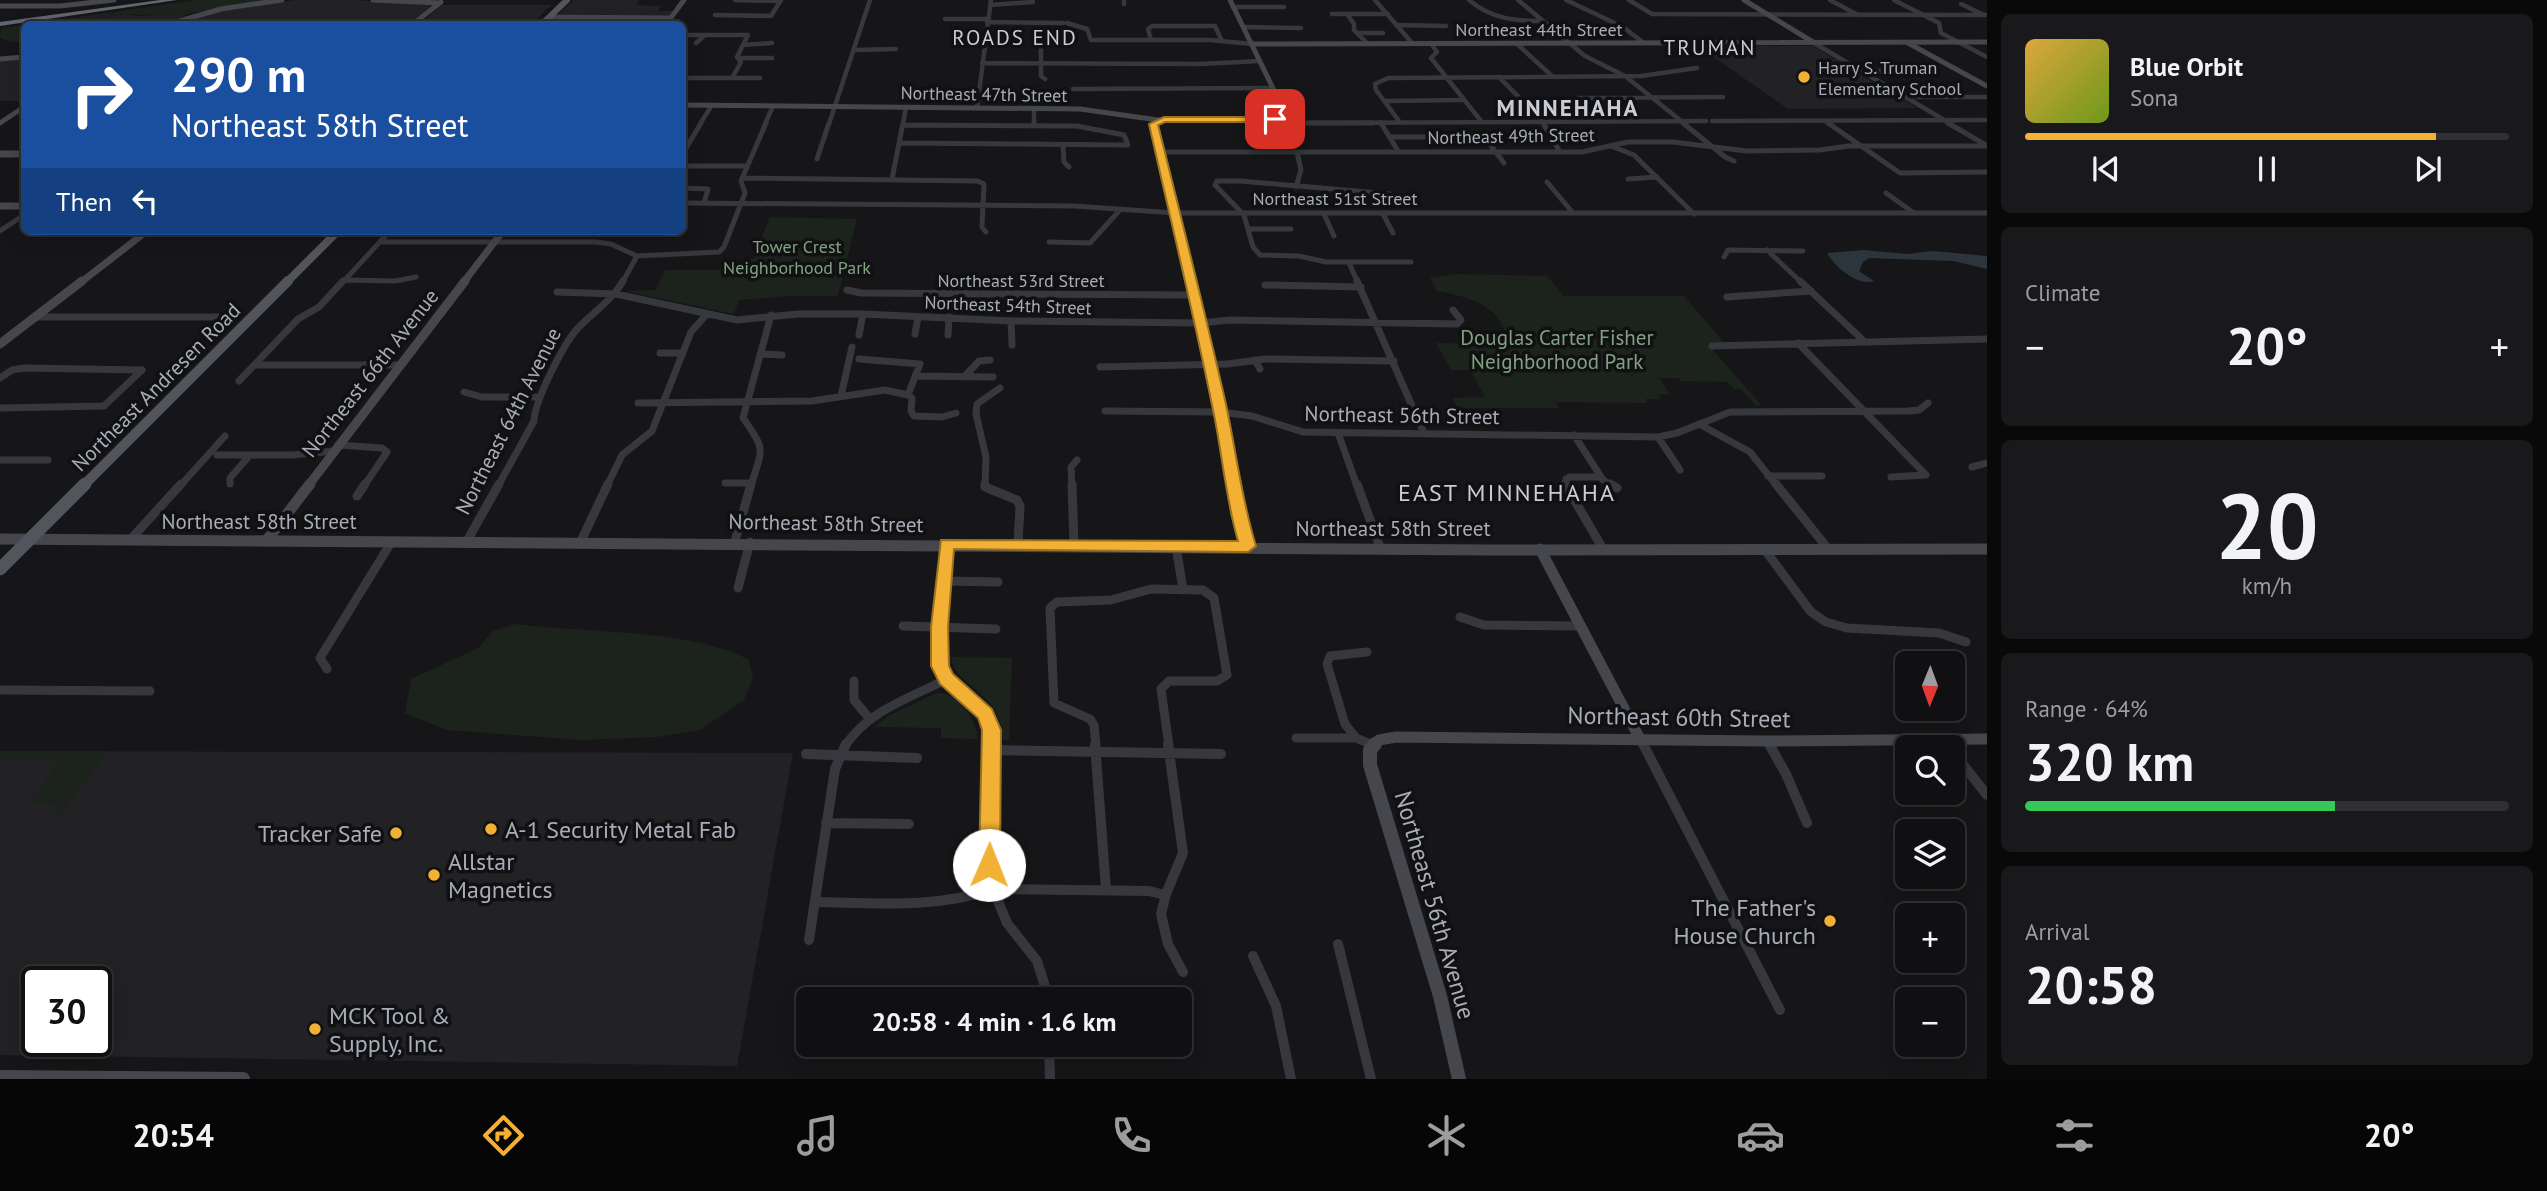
<!DOCTYPE html>
<html lang="en">
<head>
<meta charset="utf-8">
<style>
	:root { --surface:#101012; --page:#19191b; --text:#f1f3f6; --muted:#9c9d9f; --line:#303032; --accent:#f2b134 }
	body { margin:0; font-family:"PT Sans",sans-serif; background:var(--page); color:var(--text); height:100vh; display:flex; flex-direction:column; font-size:26px; white-space:nowrap }
	* { box-sizing:border-box; margin:0 }
	p { font-size:23px; color:var(--muted) }
	.icon { flex:none; width:38px; height:38px; fill:none; stroke:currentColor; stroke-width:2; stroke-linecap:round; stroke-linejoin:round }
	.map { position:relative; flex:1; overflow:hidden }
	.side { display:flex; flex-direction:column; gap:14px; padding:14px; background:#09090a; width:560px }
	.side>* { flex:none }
	.guide { position:absolute; left:21px; top:21px; width:665px; height:214px; border-radius:10px; box-shadow:0 4px 18px #0003,0 0 0 2px var(--line); background:#1a4fa0; color:#fff; overflow:hidden }
	.needle { width:46px; rotate:181deg }
	.fabs { position:absolute; left:1895px; top:651px; display:grid; gap:14px }
	.fabs a { display:grid; place-items:center; width:70px; height:70px; border-radius:10px; background:var(--surface); box-shadow:0 4px 18px #0003,0 0 0 2px var(--line); font-size:35px }
	.speed { position:absolute; left:21px; top:966px; display:flex; gap:14px; font-size:35px; font-weight:700; text-align:center }
	.speed>* { display:grid; place-content:center; width:91px; height:91px; border-radius:50%; background:var(--surface); box-shadow:0 4px 18px #0003,0 0 0 2px var(--line); line-height:1 }
	.speed .limit { border:4px solid #111; border-radius:10px; background:#fff; color:#111 }
	.pin { position:absolute; display:grid; place-items:center; width:60px; height:60px; color:#fff; margin:-30px; border-radius:14px; box-shadow:0 4px 10px #0006 }
	.me { position:absolute; width:77px; margin:-38px; rotate:1deg; stroke-linejoin:round; filter:drop-shadow(0 0 5px #0008) }
	.turn { display:flex; align-items:center; gap:24px; height:147px; padding:0 35px; font-size:32px }
	.turn .icon { width:91px; height:91px; stroke-width:2.5 }
	.turn b { display:block; font-size:49px; line-height:60px }
	.then { display:flex; align-items:center; height:66px; padding:0 35px; background:#0003; gap:14px; font-size:26px }
	.big { font-size:52px; font-weight:600; line-height:1.1 }
	.side .card { flex:1; display:flex; flex-direction:column; justify-content:center; gap:10px; min-width:0; padding:0 24px; border-radius:10px; background:var(--page) }
	.side .dial { align-items:center; gap:0 }
	.dial b { font-size:91px; line-height:1 }
	.song { display:flex; align-items:center; gap:21px }
	.cover { width:84px; height:84px; border-radius:10px; background:linear-gradient(135deg,hsl(40 70% 55%),hsl(80 70% 35%)) }
	.played { height:7px; border-radius:4px; background:linear-gradient(90deg,var(--accent) 85%,var(--line) 85%) }
	.keys { display:flex; justify-content:space-around; direction:ltr }
	.heat { display:flex; justify-content:space-between; align-items:center; font-size:38px; direction:ltr }
	.charge { height:10px; border-radius:5px; background:linear-gradient(90deg,#34c759 64%,var(--line) 0) }
	.trip { position:absolute; left:796px; top:987px; width:396px; height:70px; border-radius:10px; background:var(--surface); box-shadow:0 4px 18px #0003,0 0 0 2px var(--line); font-weight:600; line-height:70px; text-align:center }
	.dock { display:flex; height:112px; justify-content:space-around; align-items:center; background:#060607; color:var(--muted) }
	.dock .icon { width:49px; height:49px }
	.dock .on { color:var(--accent) }
	.dock b { font-size:32px; color:var(--text) }
	main { display:flex; flex:1; min-height:0 }
	.map>svg:first-child { display:block }
	.built { fill:#222225; fill-rule:evenodd }
	.green { fill:#1c231d }
	.water { fill:#2c353c }
	.lines { fill:none; stroke-linecap:round; stroke-linejoin:round }
	.street-far4 { stroke:#37383d; stroke-width:4.5 }
	.street-far3 { stroke:#37383d; stroke-width:5 }
	.street-far2 { stroke:#37383d; stroke-width:7 }
	.street-far1 { stroke:#37383d; stroke-width:9 }
	.street { stroke:#37383d; stroke-width:10 }
	.secondary-far4 { stroke:#45474d; stroke-width:5 }
	.secondary-far3 { stroke:#45474d; stroke-width:7 }
	.secondary-far2 { stroke:#45474d; stroke-width:9 }
	.secondary-far1 { stroke:#45474d; stroke-width:11 }
	.secondary { stroke:#45474d; stroke-width:14 }
	.primary-far3 { stroke:#53555c; stroke-width:6 }
	.primary-far2 { stroke:#53555c; stroke-width:8 }
	.primary-far1 { stroke:#53555c; stroke-width:10 }
	.primary { stroke:#53555c; stroke-width:13 }
	.highway { fill:#63666e; fill-rule:evenodd }
	.route { fill:#f2b134; stroke:#9d7322; stroke-width:2 }
	.poi-dot { fill:#f2b134; stroke:#111113; stroke-width:2.5 }
	.labels { text-anchor:middle; dominant-baseline:central; stroke-width:7; stroke-linejoin:round; paint-order:stroke }
	.far-street-label { font-size:18px; fill:#a8adb8; stroke:#111113 }
	.far-poi-label { font-size:18px; fill:#a8adb8; stroke:#111113; text-anchor:start }
	.far-park-label { font-size:18px; fill:#7fa381; stroke:#111113 }
	.far-quarter-label { font-size:21px; letter-spacing:2px; fill:#c9ccd4; stroke:#111113 }
	.park-label { font-size:21px; fill:#7fa381; stroke:#111113 }
	.street-label { font-size:21px; fill:#a8adb8; stroke:#111113 }
	.far-district-label { font-size:23px; font-weight:bold; letter-spacing:2px; fill:#c9ccd4; stroke:#111113 }
	.quarter-label { font-size:24px; letter-spacing:2px; fill:#c9ccd4; stroke:#111113 }
	.near-street-label { font-size:24px; fill:#a8adb8; stroke:#111113 }
	.near-poi-label { font-size:24px; fill:#a8adb8; stroke:#111113; text-anchor:start }
</style>
</head>
<body>
<main>
<div class="map">
<svg width="1987" height="1079" viewBox="0 0 1987 1079">
	<rect width="100%" height="100%" fill="#161618"/>
	<path class="built" d="M296,0H354L433,5L410,24H175L203,14Z
		M573,0H640L635,5L661,6L658,11H673L669,16L559,14Z
		M442,5H551L532,24H420Z
		M191,13L164,24H47L125,14L140,16Z
		M1698,46H1813L1917,108L1788,109Z
		M24,59V101H0V61Z
		M0,751L793,753L737,1066L0,1055ZM37,982H96V1041H37Z"/>
	<path class="green" d="M197,0H267L193,13L161,16L125,14L46,24H24V41L12,42L0,38L1,28Z
		M770,217L857,219L838,296H789L739,300L734,314L625,291L655,290L665,270H729L753,259Z
		M1455,274L1547,276L1564,296H1684L1725,344H1708L1762,406H1756L1741,389H1734L1728,382L1681,381L1678,378H1659L1670,394H1658L1661,399H1645L1647,403L1556,402L1559,408H1458L1453,398L1485,397L1470,370H1451L1436,343L1492,344L1506,335C1499,304 1465,296 1437,291L1430,278Z
		M515,624C582,633 693,629 749,660L753,677L744,700L700,730L657,737L581,740L447,730L405,713L411,679L478,648L493,631Z
		M950,657L1012,658L1009,740H1003C1000,689 960,692 950,657Z
		M937,693C958,691 977,721 978,739L941,738V728L874,727L888,716Z
		M0,751H108L57,819L56,808L51,803H29L61,760H0Z"/>
	<path class="water" d="M1863,250L1907,254L1933,251L1987,256V269L1953,261L1869,258L1863,262L1859,271L1874,281C1858,287 1834,266 1827,253Z"/>
	<g class="lines">
		<path class="street-far4" d="M735,0L780,1
			M1124,0V4
			M1375,0L1412,43
			M1469,0C1492,19 1514,21 1543,21
			M1518,0L1585,56L1625,76L1685,124
			M1566,0L1623,27L1644,43
			M1629,0L1652,14L1985,15
			M1830,0L1858,15
			M1894,0L1939,23L1941,33L1987,57
			M1961,4L1982,14
			M990,5L1033,2
			M1233,7H1284
			M1332,14H1388
			M1347,14L1354,24V30L1368,44
			M715,15L771,16L781,0
			M945,19H988
			M987,22L1063,23
			M1067,23L1087,29L1091,40H1210L1252,44
			M1396,25L1446,26
			M1243,27L1301,28
			M1358,33H1383
			M682,35H748L737,57L741,62L732,78
			M1151,40L1148,29L1152,26H1215L1222,41
			M696,43L705,35
			M1431,43L1437,52L1431,58L1481,121
			M1516,43L1552,76
			M1814,43L1951,124
			M743,45L772,43
			M1041,49V76L1045,79
			M855,50L896,49
			M738,58H772
			M982,63L1201,64L1260,61
			M1865,71H1898
			M1499,77L1545,124
			M682,78H760
			M1073,89L1273,88
			M1906,97H1987
			M1578,98L1723,97
			M1385,101L1463,100
			M977,108L991,0
			M1034,108V124
			M1399,121L1376,90L1375,84L1388,78L1641,76L1697,68
			M1712,121L1987,120
			M1826,121L1831,124
			M1381,122L1382,124
			M1307,123L1706,121
			M700,124L712,105
			M765,124L773,106
			M829,124L870,0
			M903,124L906,107"/>
		<path class="street-far3" d="M1034,123V126
			M1307,123H1373
			M1381,123L1398,151
			M1543,123L1560,152
			M1683,123L1725,157L1734,161
			M1828,123L1900,173L1987,172
			M1948,123L1986,145
			M1478,136L1486,139L1504,163
			M1389,137H1441
			M899,143L1128,145L1124,135L1077,126L903,125
			M1063,145L1064,162L1069,167
			M1611,146L1634,155L1694,214
			M1161,152H1582L1628,142H1673L1747,151L1820,150L1848,146H1987
			M682,155L701,123
			M817,159L829,123
			M682,166H747
			M742,178L978,181L984,184L982,227L986,232
			M892,179L903,123
			M1628,179L1657,177
			M1547,182L1573,213
			M1296,187L1301,170L1297,152
			M682,188L708,189L704,203
			M1886,193L1914,213
			M1390,194L1240,181H1217L1215,185L1244,215L1253,247L1260,255L1299,256L1326,262H1411
			M682,203L1074,206L1175,213H1987
			M1324,214L1334,236
			M1383,214L1393,233
			M1250,229H1291
			M0,231L24,215
			M380,242H596L611,244L637,256L719,252L724,247L745,193L741,181L766,123
			M1049,242L1090,243L1119,211
			M1767,250L1802,283
			M1724,257L1728,250L1803,251
			M1349,263L1358,283
			M345,280L395,281L416,277
			M342,283L390,231
			M622,283L637,256"/>
		<path class="street-far2" d="M1357,281L1424,433
			M1800,281L1865,342
			M1265,285L1361,287
			M847,290L861,293L1195,295
			M557,292L616,294L737,320L798,314H863L1011,321L1201,323L1229,320L1457,324L1461,320L1453,310
			M1727,297L1811,291
			M35,317H219
			M1011,321L1012,345
			M915,334L918,317
			M859,335L863,314
			M948,335L949,317
			M1798,343L1926,475L1891,477
			M1712,346L1987,339
			M660,353H683
			M760,354L782,355
			M859,359L920,364L908,395
			M1255,360L1260,369
			M254,365H400
			M1100,367L1227,364L1266,359L1394,361
			M915,376L993,377
			M964,377L979,361L990,360
			M0,378L12,370L24,368L142,370
			M239,381L298,319L319,307L343,281
			M464,392L482,397H539
			M908,395L912,398L911,411L914,416L942,417L956,413
			M841,396L852,347
			M638,403L812,401L885,390L908,395
			M0,408L104,406L142,370
			M1105,411L1221,412L1252,416L1303,432L1658,437L1677,433L1730,412L1909,411L1919,410L1928,403
			M1699,424L1750,452L1777,486
			M1338,433L1357,486
			M1574,435L1603,480L1613,486
			M1658,437L1680,470
			M338,445L382,448L387,452L364,486
			M217,455H292L334,451
			M0,460H48
			M1972,467L1987,463
			M1768,476H1822
			M725,483H751
			M230,484V478L250,455
			M180,486L225,436
			M498,486L534,421C534,402 564,343 578,328C593,312 612,301 623,281
			M607,486L622,455L652,431L691,332L706,315
			M751,486C762,448 767,451 743,418L771,315
			M985,486L986,457L976,414L977,404L1000,388
			M1072,486L1071,467L1077,460
			M1566,486V479L1570,477H1601"/>
		<path class="street-far1" d="M985,484V487L1017,500L1020,506L1018,544
			M1072,484L1074,545
			M1357,484L1380,547
			M1565,484L1603,549
			M1610,484L1617,488
			M1776,484L1829,550
			M357,496L365,484
			M131,539L181,484
			M467,541L499,484
			M581,541L608,484
			M735,541L751,484
			M946,544C942,580 929,634 941,668C953,703 993,699 992,746
			M1176,546L1183,590
			M1765,550L1811,612L1826,622L1847,628L1939,633L1966,642
			M944,581L998,582
			M738,588L750,542
			M1460,617L1484,625L1581,626
			M903,626L996,629
			M1367,652L1330,656L1327,664L1345,724L1356,738L1373,745
			M327,669L320,658L392,541
			M854,681V700L869,718
			M0,690L150,691
			M1296,738H1356
			M1640,739L1644,746
			M1767,741L1770,746
			M845,746C869,710 910,698 947,679
			M1096,746L1094,725L1090,719L1054,703L1050,608L1057,602L1111,600L1151,589L1203,590L1214,598L1227,675L1217,681H1169L1161,689L1169,746"/>
		<path class="street" d="M992,744L989,865L993,889L1007,923L1037,961L1049,999
			M1095,744L1106,889
			M1168,744L1183,853L1166,894L1161,914L1168,944L1183,972
			M1643,744L1780,1010
			M1769,744L1786,774L1807,823
			M992,750L1221,754
			M1953,752L1987,795
			M806,754L917,758
			M826,823L909,824
			M815,902C875,903 935,909 993,889L1149,891L1165,895
			M809,940L835,769L846,744
			M1338,944L1371,1079
			M1253,956L1276,1006L1291,1079
			M949,997L1124,998
			M1049,1045L1050,1079"/>
		<path class="secondary-far4" d="M373,0L440,3
			M1744,0L1813,42
			M0,6H60L114,0
			M550,17L671,18
			M667,23L684,0
			M169,24L221,9L282,0
			M413,24L441,2
			M1908,43L1987,86
			M1252,44L1987,42
			M0,59L24,57
			M682,105L1080,109L1158,120L1285,118L1286,115L1230,0
			M0,123L24,107
			M1153,124L1158,120"/>
		<path class="secondary-far3" d="M1155,123L1194,283
			M0,154H24
			M0,206H24
			M80,283L147,231
			M463,283L503,231"/>
		<path class="secondary-far2" d="M1193,281L1221,411L1231,486
			M0,344L82,281
			M308,486L465,281"/>
		<path class="secondary-far1" d="M1231,484L1236,515L1248,546
			M0,539L1490,550L1987,549
			M267,540L310,484
			M1540,549L1640,739
			M1373,746L1379,740L1396,737L1767,741L1987,739"/>
		<path class="secondary" d="M1375,744L1370,750V765L1440,996L1459,1079
			M0,1077L243,1079"/>
		<path class="primary-far3" d="M542,24L567,0"/>
		<path class="primary-far2" d="M286,283L338,231"/>
		<path class="primary-far1" d="M83,486L288,281"/>
		<path class="primary" d="M0,569L85,484"/>
		<path class="highway" d="M160,0H177L0,26V22Z"/>
	</g>
	<path class="route" d="M1164,117H1275L1279,119L1275,122H1165L1158,125C1181,217 1204,308 1225,400C1236,449 1241,498 1256,546L1248,552L954,549L948,627L949,666L953,674L992,709L1001,730L1000,865L997,872L989,875L982,872L979,865L982,730L978,718L940,684L931,666V627L941,540L1238,541C1225,496 1222,450 1212,405C1193,311 1170,218 1149,124Z"/>
	<g class="poi-dot">
		<circle cx="1804" cy="77" r="7"/>
		<circle cx="491" cy="829" r="7"/>
		<circle cx="396" cy="833" r="7"/>
		<circle cx="434" cy="875" r="7"/>
		<circle cx="1830" cy="921" r="7"/>
		<circle cx="315" cy="1029" r="7"/>
	</g>
	<g class="labels">
		<g class="far-street-label">
			<text x="1539" y="29">Northeast 44th Street</text>
			<text transform="translate(984 94) rotate(1)">Northeast 47th Street</text>
			<text transform="translate(1511 136) rotate(-1)">Northeast 49th Street</text>
			<text x="1335" y="198">Northeast 51st Street</text>
			<text x="1021" y="280">Northeast 53rd Street</text>
			<text transform="translate(1008 305) rotate(2)">Northeast 54th Street</text>
		</g>
		<g class="far-poi-label">
			<text x="1818" y="67">Harry S. Truman<tspan x="1818" dy="21">Elementary School</tspan></text>
		</g>
		<g class="far-park-label">
			<text x="797" y="246">Tower Crest<tspan x="797" dy="21">Neighborhood Park</tspan></text>
		</g>
		<g class="far-quarter-label">
			<text x="1015" y="37">ROADS END</text>
			<text x="1710" y="47">TRUMAN</text>
		</g>
		<g class="park-label">
			<text x="1557" y="337">Douglas Carter Fisher<tspan x="1557" dy="24">Neighborhood Park</tspan></text>
		</g>
		<g class="street-label">
			<text transform="translate(370 373) rotate(-52)">Northeast 66th Avenue</text>
			<text transform="translate(156 387) rotate(-45)">Northeast Andresen Road</text>
			<text transform="translate(1402 415) rotate(1)">Northeast 56th Street</text>
			<text transform="translate(508 421) rotate(-63)">Northeast 64th Avenue</text>
			<text x="259" y="521">Northeast 58th Street</text>
			<text transform="translate(826 523) rotate(1)">Northeast 58th Street</text>
			<text x="1393" y="528">Northeast 58th Street</text>
		</g>
		<g class="far-district-label">
			<text x="1568" y="107">MINNEHAHA</text>
		</g>
		<g class="quarter-label">
			<text x="1507" y="492">EAST MINNEHAHA</text>
		</g>
		<g class="near-street-label">
			<text transform="translate(1679 717) rotate(1)">Northeast 60th Street</text>
			<text transform="translate(1435 905) rotate(74)">Northeast 56th Avenue</text>
		</g>
		<g class="near-poi-label">
			<text x="505" y="829">A-1 Security Metal Fab</text>
			<text x="382" y="833" text-anchor="end">Tracker Safe</text>
			<text x="448" y="861">Allstar<tspan x="448" dy="28">Magnetics</tspan></text>
			<text x="1816" y="907" text-anchor="end">The Father's<tspan x="1816" dy="28">House Church</tspan></text>
			<text x="329" y="1015">MCK Tool &amp;<tspan x="329" dy="28">Supply, Inc.</tspan></text>
		</g>
	</g>
</svg>
<div class="fabs">
<a><svg class="needle" viewBox="-14 -14 28 28"><path d="M0-13l5 13h-10z" fill="#e53935"/><path d="M0 13l5-13h-10z" fill="#9c9d9f"/></svg></a>
<a><svg class="icon" aria-label="search" viewBox="0 0 24 24"><circle cx="10" cy="10" r="6"/><path d="M15 15l6 6"/></svg></a>
<a><svg class="icon" aria-label="layers" viewBox="0 0 24 24"><path d="M12 4l9 5-9 5-9-5zM3 14l9 5 9-5"/></svg></a>
<a>+</a>
<a>−</a>
</div>
<div class="speed"><div class="limit">30</div></div>
<div class="pin" style="left:1275px;top:119px;background:#d93025"><svg class="icon" aria-label="arrive" viewBox="0 0 24 24"><path d="M6 21V4h12l-3 4 3 4H6"/></svg></div>
<svg class="me" style="left:989px;top:865px" viewBox="-20 -20 40 40"><circle r="19" fill="#fff"/><path d="M0-13L10 11 0 6-10 11z" fill="#f2b134"/></svg>
<div class="trip">20:58 · 4 min · 1.6 km</div>
<div class="guide">
<div class="turn"><svg class="icon" aria-label="right" viewBox="0 0 24 24"><path d="M7 20v-9h11M14 6l5 5-5 5"/></svg><div><b>290 m</b>Northeast 58th Street</div></div>
<div class="then">Then<svg class="icon" aria-label="left" viewBox="0 0 24 24"><path d="M17 20v-9H6M10 6l-5 5 5 5"/></svg></div>
</div>
</div>
<section class="side">
<div class="card">
<div class="song"><i class="cover"></i><div><b>Blue Orbit</b><p>Sona</p></div></div>
<div class="played"></div>
<div class="keys"><svg class="icon" aria-label="previous" viewBox="0 0 24 24"><path d="M18 5L8 12l10 7zM5 5v14"/></svg><svg class="icon" aria-label="pause" viewBox="0 0 24 24"><path d="M8 5v14M16 5v14"/></svg><svg class="icon" aria-label="next" viewBox="0 0 24 24"><path d="M6 5l10 7-10 7zM19 5v14"/></svg></div>
</div>
<div class="card"><p>Climate</p>
<div class="heat"><a>−</a><b class="big">20°</b><a>+</a></div>
</div>
<div class="card dial"><b>20</b><p>km/h</p></div>
<div class="card"><p>Range · 64%</p><b class="big">320 km</b><div class="charge"></div></div>
<div class="card"><p>Arrival</p><b class="big">20:58</b></div>
</section>
</main>
<nav class="dock">
<b>20:54</b>
<svg class="icon on" aria-label="directions" viewBox="0 0 24 24"><path d="M12 3l9 9-9 9-9-9zM9 14v-3h6M13 9l2 2-2 2"/></svg>
<svg class="icon" aria-label="music" viewBox="0 0 24 24"><path d="M9 18V5l10-2v13"/><circle cx="6" cy="18" r="3"/><circle cx="16" cy="16" r="3"/></svg>
<svg class="icon" aria-label="phone" viewBox="0 0 24 24"><path d="M5 4h4l2 5-3 2q2 4 5 5l2-3 5 2v4C11 20 4 13 5 4z"/></svg>
<svg class="icon" aria-label="climate" viewBox="0 0 24 24"><path d="M12 3v18M4 7l16 10M4 17L20 7"/></svg>
<svg class="icon" aria-label="car" viewBox="0 0 24 24"><path d="M5 17H2v-5l4-1 3-4h7l3 4 3 1v5h-3M9 17h6M6 11h13"/><circle cx="7" cy="17" r="2"/><circle cx="17" cy="17" r="2"/></svg>
<svg class="icon" aria-label="filters" viewBox="0 0 24 24"><path d="M4 7h16M4 17h16"/><circle cx="9" cy="7" r="2"/><circle cx="15" cy="17" r="2"/></svg>
<b>20°</b>
</nav>
</body>
</html>
